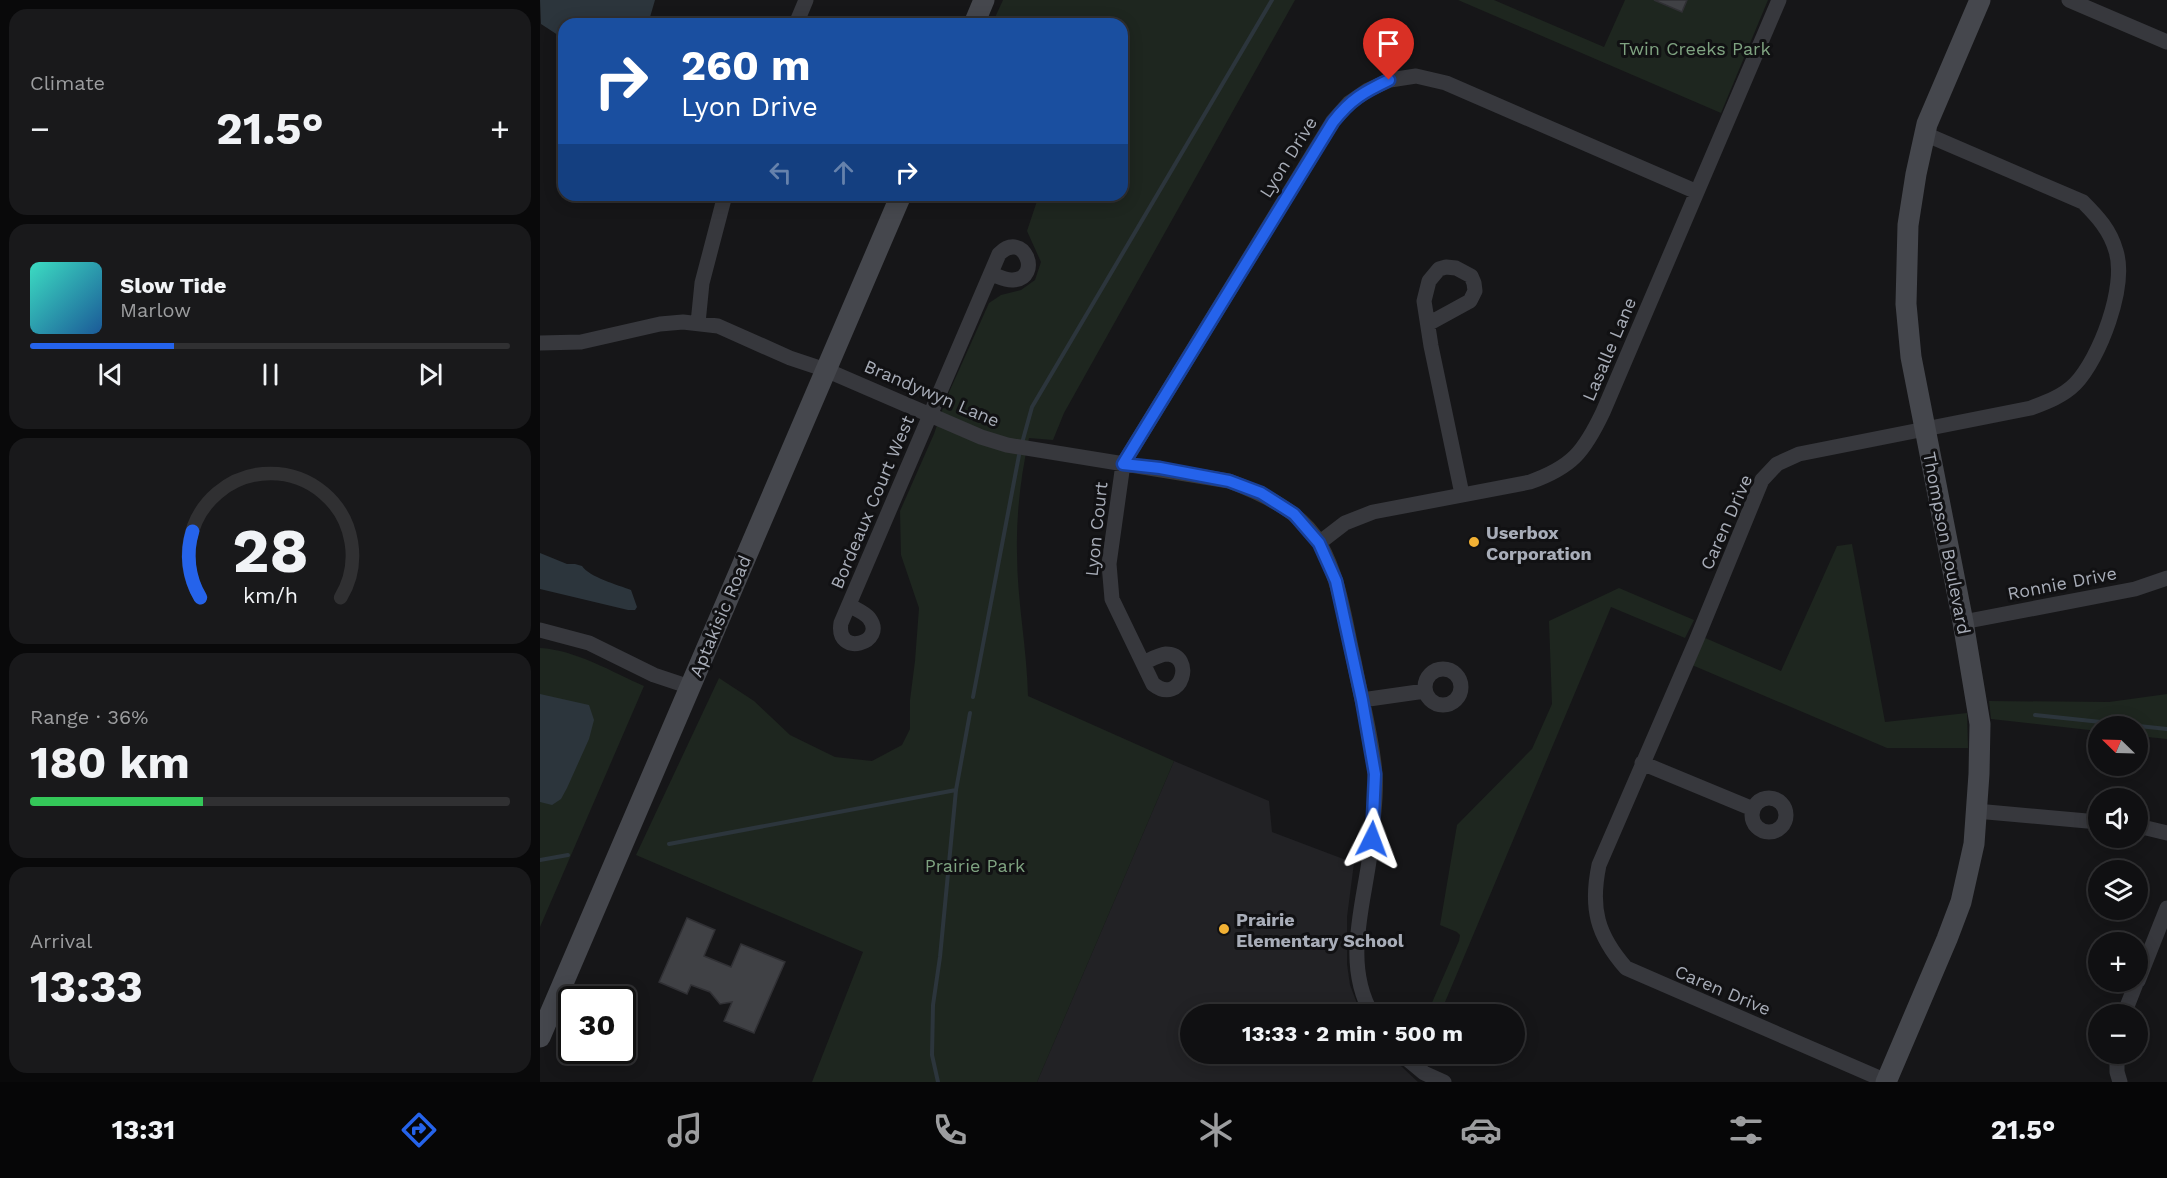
<!DOCTYPE html>
<html lang="en">
<head>
<meta charset="utf-8">
<style>
	:root { --surface:#101012; --page:#19191b; --text:#f1f3f6; --muted:#9c9d9f; --line:#303032; --accent:#2563eb }
	body { margin:0; font-family:"Work Sans",sans-serif; background:var(--page); color:var(--text); height:100vh; display:flex; flex-direction:column; font-size:22px; white-space:nowrap }
	* { box-sizing:border-box; margin:0 }
	p { font-size:20px; color:var(--muted) }
	.icon { flex:none; width:33px; height:33px; fill:none; stroke:currentColor; stroke-width:2; stroke-linecap:round; stroke-linejoin:round }
	.map { position:relative; flex:1; overflow:hidden }
	.side { display:flex; flex-direction:column; gap:9px; padding:9px; background:#09090a; width:540px }
	.side>* { flex:none }
	.banner { position:absolute; left:18px; top:18px; width:570px; height:183px; border-radius:18px; box-shadow:0 3px 15px #0003,0 0 0 2px var(--line); background:#1a4fa0; color:#fff; overflow:hidden }
	.needle { width:39px; rotate:293deg }
	.tools { position:absolute; left:1548px; top:716px; display:grid; gap:12px }
	.tools a { display:grid; place-items:center; width:60px; height:60px; border-radius:50%; background:var(--surface); box-shadow:0 3px 15px #0003,0 0 0 2px var(--line); font-size:30px }
	.speed { position:absolute; left:18px; top:986px; display:flex; gap:12px; font-size:30px; font-weight:700; text-align:center }
	.speed>* { display:grid; place-content:center; width:78px; height:78px; border-radius:50%; background:var(--surface); box-shadow:0 3px 15px #0003,0 0 0 2px var(--line); line-height:1 }
	.speed .limit { border:3px solid #111; border-radius:9px; background:#fff; color:#111 }
	.pin { position:absolute; display:grid; place-items:center; width:51px; height:51px; color:#fff; margin:-62px -26px; border-radius:50% 50% 50% 0; rotate:-45deg; box-shadow:0 0 6px #0007 }
	.pin .icon { rotate:45deg }
	.me { position:absolute; width:66px; margin:-33px; rotate:3deg; stroke-linejoin:round; filter:drop-shadow(0 0 4px #0008) }
	.turn { display:flex; align-items:center; gap:21px; height:126px; padding:0 24px; font-size:27px }
	.turn .icon { width:78px; height:78px; stroke-width:2.5 }
	.turn b { display:block; font-size:42px; line-height:51px }
	.lanes { display:flex; align-items:center; height:57px; padding:0 24px; background:#0003; justify-content:center; gap:30px; direction:ltr }
	.lanes .off { opacity:.35 }
	.big { font-size:45px; font-weight:700; line-height:1.1 }
	.side .card { flex:1; display:flex; flex-direction:column; justify-content:center; gap:9px; min-width:0; padding:0 21px; border-radius:18px; background:var(--page) }
	.side .dial { align-items:center; gap:0 }
	.dial svg { height:156px; overflow:visible; fill:none; stroke:var(--line); stroke-width:7; stroke-linecap:round; text-anchor:middle }
	.dial text { fill:var(--text); stroke:none }
	.song { display:flex; align-items:center; gap:18px }
	.cover { width:72px; height:72px; border-radius:9px; background:linear-gradient(135deg,hsl(170 70% 55%),hsl(210 70% 35%)) }
	.played { height:6px; border-radius:3px; background:linear-gradient(90deg,var(--accent) 30%,var(--line) 30%) }
	.keys { display:flex; justify-content:space-around; direction:ltr }
	.heat { display:flex; justify-content:space-between; align-items:center; font-size:33px; direction:ltr }
	.charge { height:9px; border-radius:4px; background:linear-gradient(90deg,#34c759 36%,var(--line) 0) }
	.trip { position:absolute; left:640px; top:1004px; width:345px; height:60px; border-radius:30px; background:var(--surface); box-shadow:0 3px 15px #0003,0 0 0 2px var(--line); font-weight:700; line-height:60px; text-align:center }
	.tabs { display:flex; height:96px; justify-content:space-around; align-items:center; background:#060607; color:var(--muted) }
	.tabs .icon { width:42px; height:42px }
	.tabs .selected { color:var(--accent) }
	.tabs b { font-size:27px; color:var(--text) }
	main { display:flex; flex:1; min-height:0 }
	.map>svg:first-child { display:block }
	.built { fill:#222225 }
	.green { fill:#1e261f }
	.water { fill:#2c353c }
	.lines { fill:none; stroke-linecap:round; stroke-linejoin:round }
	.stream { stroke:#2c353c; stroke-width:4 }
	.building { fill:#404145; stroke:#303034; stroke-width:1.5 }
	.street { stroke:#37383d; stroke-width:15 }
	.secondary { stroke:#45474d; stroke-width:21 }
	.route-casing { stroke:#184099; stroke-width:15 }
	.route { stroke:#2563eb; stroke-width:10 }
	.poi-dot { fill:#f2b134; stroke:#111113; stroke-width:2 }
	.labels { text-anchor:middle; dominant-baseline:central; stroke-width:6; stroke-linejoin:round; paint-order:stroke }
	.park-label { font-size:18px; fill:#7fa381; stroke:#111113 }
	.street-label { font-size:18px; fill:#a8adb8; stroke:#111113 }
	.poi-label { font-size:18px; font-weight:bold; fill:#a8adb8; stroke:#111113; text-anchor:start }
</style>
</head>
<body>
<main>
<section class="side">
<div class="card"><p>Climate</p>
<div class="heat"><a>−</a><b class="big">21.5°</b><a>+</a></div>
</div>
<div class="card">
<div class="song"><i class="cover"></i><div><b>Slow Tide</b><p>Marlow</p></div></div>
<div class="played"></div>
<div class="keys"><svg class="icon" aria-label="previous" viewBox="0 0 24 24"><path d="M18 5L8 12l10 7zM5 5v14"/></svg><svg class="icon" aria-label="pause" viewBox="0 0 24 24"><path d="M8 5v14M16 5v14"/></svg><svg class="icon" aria-label="next" viewBox="0 0 24 24"><path d="M6 5l10 7-10 7zM19 5v14"/></svg></div>
</div>
<div class="card dial"><svg viewBox="0 0 100 80">
<path d="M14 69A42 42 0 1 1 86 69"/>
<path d="M14 69A42 42 0 0 1 10 35" stroke="#2563eb"/>
<text x="50" y="56" font-size="32" font-weight="700">28</text>
<text x="50" y="72" font-size="11">km/h</text>
</svg></div>
<div class="card"><p>Range · 36%</p><b class="big">180 km</b><div class="charge"></div></div>
<div class="card"><p>Arrival</p><b class="big">13:33</b></div>
</section>
<div class="map">
<svg width="1627" height="1082" viewBox="0 0 1627 1082">
	<rect width="100%" height="100%" fill="#161618"/>
	<path class="built" d="M634,761L729,801L732,832L814,863L807,917V964L810,985L821,1014H651V1053H847L878,1082H497Z"/>
	<path class="green" d="M463,0H755L524,413L513,440L489,438C481,475 476,514 477,553C477,601 487,648 488,696L634,761L497,1082H272L323,952L96,855L179,678L214,701L250,735L295,757L332,761L362,745L370,729V700L375,661L379,608L361,555L360,511L394,434L406,399L449,303L461,295L481,290L495,280L501,262L487,231L499,195H582V24H452Z
		M918,0H954L1064,47L1085,0H1228L1181,113Z
		M1312,544L1345,722L1427,713L1428,748H1347L1152,665L1163,637L1241,671L1297,546Z
		M1079,588L1154,620L1145,638L1071,607L900,1014H887L919,941L920,935L917,932L900,925L917,825L992,749L1012,704L1009,621Z
		M0,648C36,650 72,672 104,686L0,927Z
		M1627,694V739L1598,736V726H1558V731L1451,719L1449,701L1569,702Z"/>
	<path class="water" d="M0,0H115L108,24H24V39L1,24Z
		M0,553L27,564H35L42,566C49,577 78,585 91,590L97,607L95,610H88L0,589Z
		M0,694L49,705L54,720L49,739L27,788L21,799L12,805L0,802Z"/>
	<g class="lines">
		<path class="stream" d="M482,443L492,407L732,0
			M433,697L480,450
			M1495,715L1627,729
			M129,844L416,790
			M0,860L28,855
			M398,1082L392,1055L393,1005L400,957L416,790L430,713"/>
	</g>
	<path class="building" d="M1114,0H1147L1142,12Z
		M147,918L175,930L164,956L191,967L201,944L245,962L214,1033L184,1021L192,1002L180,1004L170,992L151,985L147,994L119,982Z"/>
	<g class="lines">
		<path class="street" d="M1529,0L1627,42
			M256,24L266,0
			M158,323L162,283L185,195
			M888,324L930,301L935,291L934,283L931,276L916,268L906,267L899,269L889,281L884,301L891,346L922,494
			M0,343L41,342L120,324L143,322L178,326L250,358L286,370L441,437L467,445L689,481C723,494 761,511 780,544C800,579 805,622 814,661C821,698 832,736 835,773C837,793 833,816 832,836C828,895 800,959 832,1014
			M779,543L805,523L833,512L990,482C1032,467 1044,452 1063,412L1239,0
			M309,605C315,609 324,612 329,618C348,643 295,658 301,623L459,254C484,229 503,278 473,280C466,281 458,276 451,274
			M1423,622L1595,589L1627,578
			M0,630L49,643L114,675L150,687
			M603,663C610,660 618,655 626,654C656,654 642,707 613,684L572,599L569,564L583,464L793,121L809,103L828,90L850,80L876,76L906,83L1157,192
			M885 687a18 18 0 1 1 36 0a18 18 0 1 1-36 0Z
			M822,700L885,691
			M1102,763L1213,809
			M1212 815a17 17 0 1 1 34 0a17 17 0 1 1-34 0Z
			M1436,811L1558,822
			M1598,826L1627,833
			M1598,981L1627,908
			M1584,1014L1597,981
			M860,1053L884,1073L904,1082
			M1577,1053V1072L1580,1082
			M1346,1081L1086,968C1057,935 1050,908 1059,865L1156,641L1222,480L1237,464L1259,454L1491,408C1507,402 1523,396 1535,384C1560,358 1587,286 1576,251C1570,230 1558,217 1543,202L1385,134"/>
		<path class="secondary" d="M434,24L444,0
			M0,1037L361,195
			M1346,1082L1407,939L1421,902L1434,844L1439,774L1440,724L1423,622L1371,357L1366,304L1368,225L1376,174L1387,124L1440,0"/>
	</g>
	<g class="lines">
		<defs>
			<path id="route" d="M832,839L835,774L822,700L796,581L779,543L754,514L721,493L689,481L620,468L583,464L793,122C811,99 824,92 849,80"/>
		</defs>
		<use href="#route" class="route-casing"/>
		<use href="#route" class="route"/>
	</g>
	<g class="poi-dot">
		<circle cx="934" cy="542" r="6"/>
		<circle cx="684" cy="929" r="6"/>
	</g>
	<g class="labels">
		<g class="park-label">
			<text x="1155" y="48">Twin Creeks Park</text>
			<text x="435" y="865">Prairie Park</text>
		</g>
		<g class="street-label">
			<text transform="translate(748 157) rotate(-58)">Lyon Drive</text>
			<text transform="translate(1069 349) rotate(-67)">Lasalle Lane</text>
			<text transform="translate(392 393) rotate(23)">Brandywyn Lane</text>
			<text transform="translate(332 502) rotate(-67)">Bordeaux Court West</text>
			<text transform="translate(1186 522) rotate(-66)">Caren Drive</text>
			<text transform="translate(556 529) rotate(-84)">Lyon Court</text>
			<text transform="translate(1407 543) rotate(79)">Thompson Boulevard</text>
			<text transform="translate(1522 583) rotate(-11)">Ronnie Drive</text>
			<text transform="translate(180 616) rotate(-67)">Aptakisic Road</text>
			<text transform="translate(1183 990) rotate(23)">Caren Drive</text>
		</g>
		<g class="poi-label">
			<text x="946" y="532">Userbox<tspan x="946" dy="21">Corporation</tspan></text>
			<text x="696" y="919">Prairie<tspan x="696" dy="21">Elementary School</tspan></text>
		</g>
	</g>
</svg>
<div class="tools">
<a><svg class="needle" viewBox="-14 -14 28 28"><path d="M0-13l5 13h-10z" fill="#e53935"/><path d="M0 13l5-13h-10z" fill="#9c9d9f"/></svg></a>
<a><svg class="icon" aria-label="sound" viewBox="0 0 24 24"><path d="M4 9h4l5-4v14l-5-4H4zM17 9q2 3 0 6"/></svg></a>
<a><svg class="icon" aria-label="layers" viewBox="0 0 24 24"><path d="M12 4l9 5-9 5-9-5zM3 14l9 5 9-5"/></svg></a>
<a>+</a>
<a>−</a>
</div>
<div class="speed"><div class="limit">30</div></div>
<div class="pin" style="left:849px;top:80px;background:#d93025"><svg class="icon" aria-label="arrive" viewBox="0 0 24 24"><path d="M6 21V4h12l-3 4 3 4H6"/></svg></div>
<svg class="me" style="left:832px;top:839px" viewBox="-20 -20 40 40"><path d="M0-17L14 15 0 8-14 15z" fill="#2563eb" stroke="#fff" stroke-width="4"/></svg>
<div class="trip">13:33 · 2 min · 500 m</div>
<div class="banner">
<div class="turn"><svg class="icon" aria-label="right" viewBox="0 0 24 24"><path d="M7 20v-9h11M14 6l5 5-5 5"/></svg><div><b>260 m</b>Lyon Drive</div></div>
<div class="lanes"><svg class="icon off" aria-label="left" viewBox="0 0 24 24"><path d="M17 20v-9H6M10 6l-5 5 5 5"/></svg><svg class="icon off" aria-label="ahead" viewBox="0 0 24 24"><path d="M12 20V5M6 11l6-6 6 6"/></svg><svg class="icon" aria-label="right" viewBox="0 0 24 24"><path d="M7 20v-9h11M14 6l5 5-5 5"/></svg></div>
</div>
</div>
</main>
<nav class="tabs">
<b>13:31</b>
<svg class="icon selected" aria-label="directions" viewBox="0 0 24 24"><path d="M12 3l9 9-9 9-9-9zM9 14v-3h6M13 9l2 2-2 2"/></svg>
<svg class="icon" aria-label="music" viewBox="0 0 24 24"><path d="M9 18V5l10-2v13"/><circle cx="6" cy="18" r="3"/><circle cx="16" cy="16" r="3"/></svg>
<svg class="icon" aria-label="phone" viewBox="0 0 24 24"><path d="M5 4h4l2 5-3 2q2 4 5 5l2-3 5 2v4C11 20 4 13 5 4z"/></svg>
<svg class="icon" aria-label="climate" viewBox="0 0 24 24"><path d="M12 3v18M4 7l16 10M4 17L20 7"/></svg>
<svg class="icon" aria-label="car" viewBox="0 0 24 24"><path d="M5 17H2v-5l4-1 3-4h7l3 4 3 1v5h-3M9 17h6M6 11h13"/><circle cx="7" cy="17" r="2"/><circle cx="17" cy="17" r="2"/></svg>
<svg class="icon" aria-label="filters" viewBox="0 0 24 24"><path d="M4 7h16M4 17h16"/><circle cx="9" cy="7" r="2"/><circle cx="15" cy="17" r="2"/></svg>
<b>21.5°</b>
</nav>
</body>
</html>
